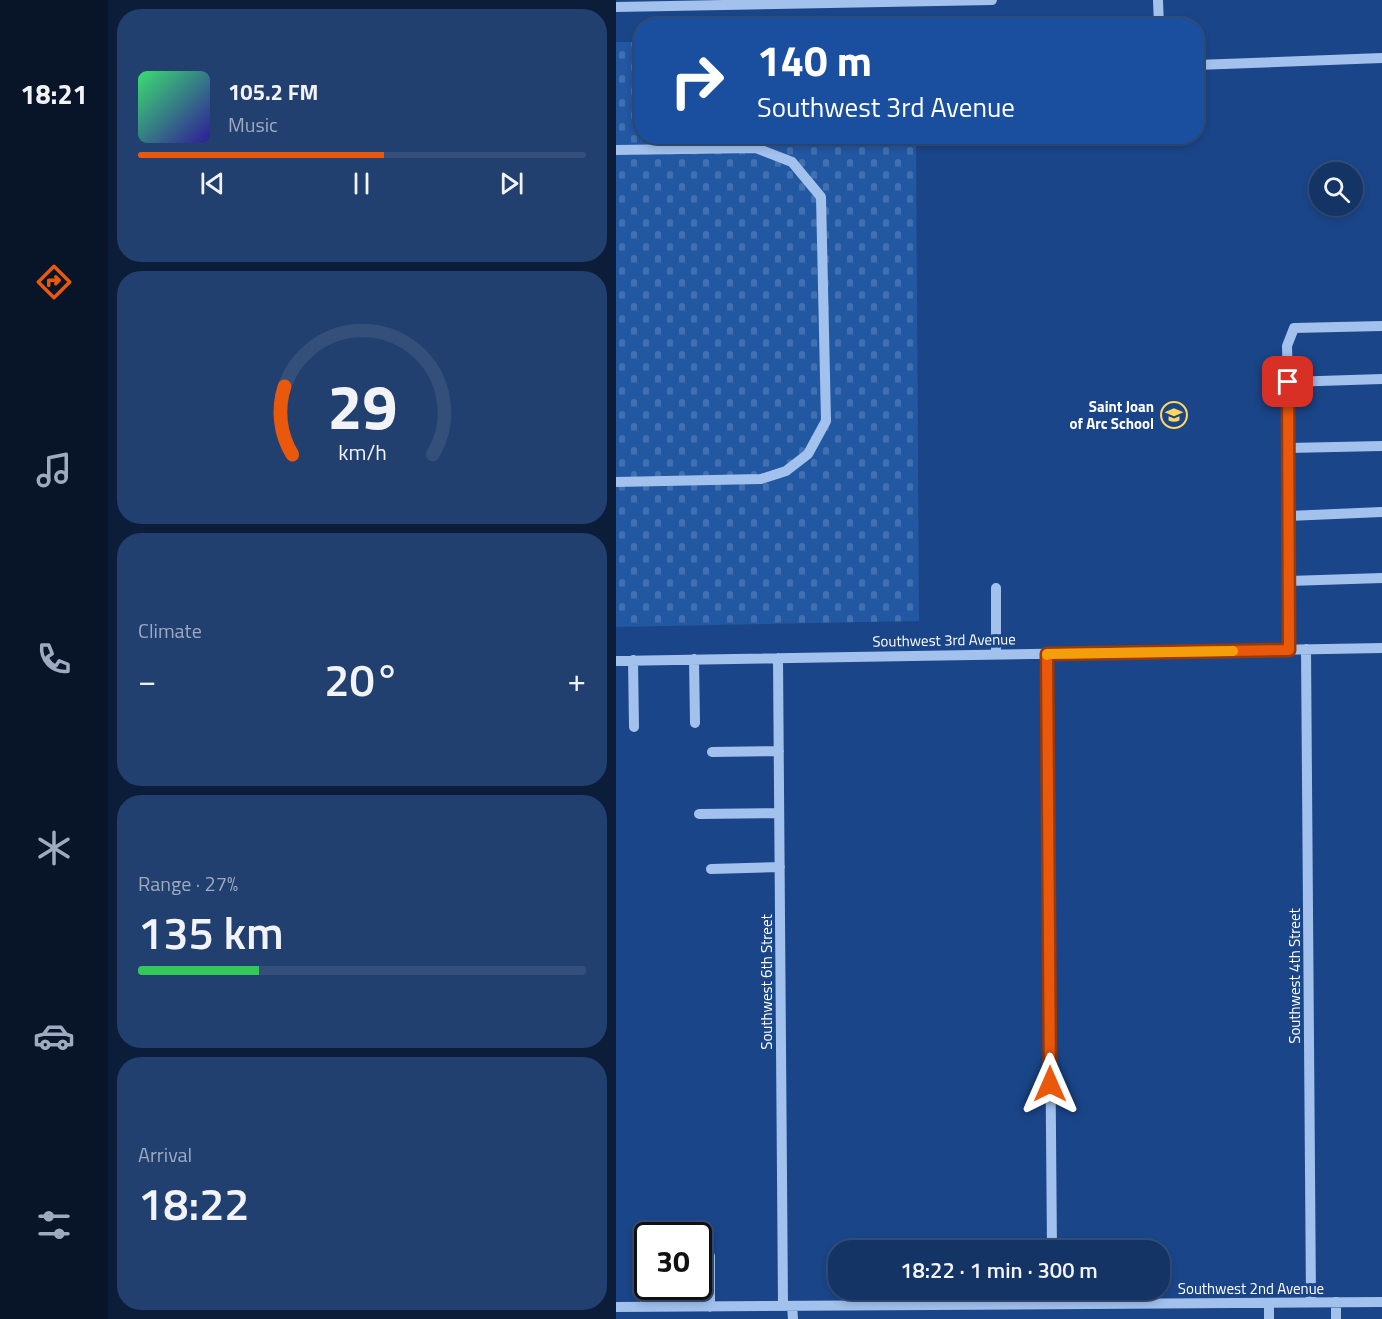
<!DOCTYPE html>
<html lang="en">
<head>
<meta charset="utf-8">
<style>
	:root { --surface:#143466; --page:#213f6f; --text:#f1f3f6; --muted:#9daabf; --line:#334f7a; --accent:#ea580c }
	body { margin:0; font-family:"Titillium Web",sans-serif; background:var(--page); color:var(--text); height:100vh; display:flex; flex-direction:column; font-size:22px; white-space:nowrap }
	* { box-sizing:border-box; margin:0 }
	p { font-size:20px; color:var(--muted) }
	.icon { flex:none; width:33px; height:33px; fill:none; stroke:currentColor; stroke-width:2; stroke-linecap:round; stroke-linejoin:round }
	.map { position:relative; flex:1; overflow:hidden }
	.side { display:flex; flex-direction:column; gap:9px; padding:9px; background:#0b1d38; width:508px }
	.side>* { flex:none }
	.hud { position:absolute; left:18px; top:18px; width:570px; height:126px; border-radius:24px; box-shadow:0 3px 9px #0003,0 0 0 2px var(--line); background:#1a4fa0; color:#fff; overflow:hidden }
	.fabs { position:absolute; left:693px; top:162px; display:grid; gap:12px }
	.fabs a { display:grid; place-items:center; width:54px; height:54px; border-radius:50%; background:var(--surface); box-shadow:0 3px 9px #0003,0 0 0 2px var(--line); font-size:30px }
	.speed { position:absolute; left:18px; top:1222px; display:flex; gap:12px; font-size:30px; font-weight:700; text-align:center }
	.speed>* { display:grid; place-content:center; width:78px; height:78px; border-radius:50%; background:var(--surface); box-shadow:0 3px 9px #0003,0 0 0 2px var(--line); line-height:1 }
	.speed .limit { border:3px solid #111; border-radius:9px; background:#fff; color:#111 }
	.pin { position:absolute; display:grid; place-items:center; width:51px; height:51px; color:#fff; margin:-26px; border-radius:12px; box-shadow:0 3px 9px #0006 }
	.me { position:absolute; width:66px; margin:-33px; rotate:0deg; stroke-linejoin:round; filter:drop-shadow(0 0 4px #0008) }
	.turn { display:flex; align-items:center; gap:21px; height:126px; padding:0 24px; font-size:27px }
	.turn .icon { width:78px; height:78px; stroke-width:2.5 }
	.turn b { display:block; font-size:42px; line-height:51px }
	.big { font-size:45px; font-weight:600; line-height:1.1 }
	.side .widget { flex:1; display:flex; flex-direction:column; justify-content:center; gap:9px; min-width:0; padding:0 21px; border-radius:24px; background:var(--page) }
	.side .dial { align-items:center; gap:0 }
	.dial svg { height:156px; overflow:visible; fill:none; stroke:var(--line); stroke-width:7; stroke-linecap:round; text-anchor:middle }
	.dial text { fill:var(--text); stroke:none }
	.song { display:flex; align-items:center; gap:18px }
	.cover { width:72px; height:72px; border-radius:9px; background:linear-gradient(135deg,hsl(140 70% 55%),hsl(250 70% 35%)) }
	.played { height:6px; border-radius:3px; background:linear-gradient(90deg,var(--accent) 55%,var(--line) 55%) }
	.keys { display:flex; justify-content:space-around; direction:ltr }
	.heat { display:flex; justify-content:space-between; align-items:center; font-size:33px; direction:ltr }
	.charge { height:9px; border-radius:4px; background:linear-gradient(90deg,#34c759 27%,var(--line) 0) }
	.trip { position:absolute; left:212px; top:1240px; width:342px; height:60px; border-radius:24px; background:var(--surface); box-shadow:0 3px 9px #0003,0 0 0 2px var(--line); font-weight:600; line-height:60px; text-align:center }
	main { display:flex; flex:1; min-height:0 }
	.tab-bar { display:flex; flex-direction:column; width:108px; justify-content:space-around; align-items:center; background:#081529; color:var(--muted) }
	.tab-bar .icon { width:42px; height:42px }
	.tab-bar .current { color:var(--accent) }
	.tab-bar b { font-size:27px; color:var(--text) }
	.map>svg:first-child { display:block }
	.cemetery { fill:url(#cemetery-stones) }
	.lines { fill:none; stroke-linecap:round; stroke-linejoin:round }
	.minor { stroke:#a2c1ed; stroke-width:10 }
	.route-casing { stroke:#983908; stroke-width:15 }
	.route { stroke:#ea580c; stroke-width:10 }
	.slow { stroke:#f59e0b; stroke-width:10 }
	.labels { text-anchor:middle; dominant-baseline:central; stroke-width:6; stroke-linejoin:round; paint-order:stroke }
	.poi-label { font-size:15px; font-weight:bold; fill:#fff; stroke:#1a4588; text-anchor:end }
	.street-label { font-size:15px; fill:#fff; stroke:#1a4588 }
</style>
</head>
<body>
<main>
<nav class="tab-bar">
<b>18:21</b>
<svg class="icon current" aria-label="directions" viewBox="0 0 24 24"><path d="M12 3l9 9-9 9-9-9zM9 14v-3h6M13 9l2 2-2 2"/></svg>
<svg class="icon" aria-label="music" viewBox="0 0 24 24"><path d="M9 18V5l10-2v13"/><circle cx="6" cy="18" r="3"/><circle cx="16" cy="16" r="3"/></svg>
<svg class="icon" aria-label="phone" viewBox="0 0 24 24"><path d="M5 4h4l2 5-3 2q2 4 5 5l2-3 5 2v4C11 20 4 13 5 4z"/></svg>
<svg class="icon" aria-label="climate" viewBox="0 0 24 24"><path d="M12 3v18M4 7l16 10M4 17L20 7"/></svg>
<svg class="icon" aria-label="car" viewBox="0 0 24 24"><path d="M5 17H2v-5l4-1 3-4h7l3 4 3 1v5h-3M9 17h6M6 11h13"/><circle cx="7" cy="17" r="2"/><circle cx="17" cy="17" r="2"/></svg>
<svg class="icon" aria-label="filters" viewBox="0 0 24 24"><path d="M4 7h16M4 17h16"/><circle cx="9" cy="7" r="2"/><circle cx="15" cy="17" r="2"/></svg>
</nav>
<section class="side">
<div class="widget">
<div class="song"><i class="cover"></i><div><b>105.2 FM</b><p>Music</p></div></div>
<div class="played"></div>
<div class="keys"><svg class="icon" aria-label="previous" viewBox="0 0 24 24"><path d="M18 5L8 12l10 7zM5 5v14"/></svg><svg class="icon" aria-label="pause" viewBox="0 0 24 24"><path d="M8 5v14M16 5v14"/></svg><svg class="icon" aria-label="next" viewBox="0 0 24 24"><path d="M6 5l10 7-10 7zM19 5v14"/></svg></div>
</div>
<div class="widget dial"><svg viewBox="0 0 100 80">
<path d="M14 69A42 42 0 1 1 86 69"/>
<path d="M14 69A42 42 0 0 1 10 34" stroke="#ea580c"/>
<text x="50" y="56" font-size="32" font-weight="700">29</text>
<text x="50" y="72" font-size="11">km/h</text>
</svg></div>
<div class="widget"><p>Climate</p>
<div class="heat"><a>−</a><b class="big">20°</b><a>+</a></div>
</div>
<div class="widget"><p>Range · 27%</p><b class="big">135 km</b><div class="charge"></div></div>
<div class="widget"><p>Arrival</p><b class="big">18:22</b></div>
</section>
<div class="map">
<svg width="766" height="1319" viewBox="0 0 766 1319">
	<defs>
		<pattern id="cemetery-stones" width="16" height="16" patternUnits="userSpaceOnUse" patternTransform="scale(1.5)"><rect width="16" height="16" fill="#2257a2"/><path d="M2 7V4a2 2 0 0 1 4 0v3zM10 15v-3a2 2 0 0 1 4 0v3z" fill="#4370b0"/></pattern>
	</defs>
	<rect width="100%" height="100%" fill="#1a4588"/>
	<path class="cemetery" d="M0,42H25L26,136L300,137L303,621L0,627Z"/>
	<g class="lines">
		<path class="minor" d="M542,0L543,26
			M0,7L376,0
			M580,65L766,58
			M0,150L140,148L176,162L205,197L210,421L192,454L170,471L145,479L0,482
			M672,382L671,346L678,328L766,326
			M672,448L766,446
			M672,516L766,512
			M673,581L766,578
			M380,588V654
			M690,649L695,1302
			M673,650L672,382L766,379
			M431,654L436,1251
			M162,658L167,1306
			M78,659L79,723
			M17,660L18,727
			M0,661L766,648
			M96,752L163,751
			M83,814L163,813
			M95,869L164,867
			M29,1256V1307
			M436,1290V1304
			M720,1302V1319
			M176,1306L177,1319
			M0,1307L766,1302
			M94,1307V1256
			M653,1319V1303"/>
	</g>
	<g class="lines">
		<defs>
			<path id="route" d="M434,1084L431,654L673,650L672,382"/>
		</defs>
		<use href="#route" class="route-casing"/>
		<use href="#route" class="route"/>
		<path class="slow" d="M431,655V654L617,651"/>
	</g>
	<defs>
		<symbol id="school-ring" viewBox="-11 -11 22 22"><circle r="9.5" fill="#1a4588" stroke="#ffd75e" stroke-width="1.5"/><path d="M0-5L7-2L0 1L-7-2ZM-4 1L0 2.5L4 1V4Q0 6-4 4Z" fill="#ffd75e"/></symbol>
	</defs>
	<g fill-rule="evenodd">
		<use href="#school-ring" x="543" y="400" width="30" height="30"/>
	</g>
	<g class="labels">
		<g class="poi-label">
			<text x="538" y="406">Saint Joan<tspan x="538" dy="17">of Arc School</tspan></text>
		</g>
		<g class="street-label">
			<text transform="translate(328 640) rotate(-1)">Southwest 3rd Avenue</text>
			<text transform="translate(678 976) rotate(-90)">Southwest 4th Street</text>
			<text transform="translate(150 982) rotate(-90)">Southwest 6th Street</text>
			<text x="635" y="1288">Southwest 2nd Avenue</text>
		</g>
	</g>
</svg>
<div class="fabs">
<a><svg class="icon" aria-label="search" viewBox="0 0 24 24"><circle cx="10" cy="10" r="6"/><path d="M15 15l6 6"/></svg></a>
</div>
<div class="speed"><div class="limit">30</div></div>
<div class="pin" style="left:672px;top:382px;background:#d93025"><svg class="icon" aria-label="arrive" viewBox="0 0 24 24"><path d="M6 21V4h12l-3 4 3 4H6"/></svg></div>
<svg class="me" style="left:434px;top:1084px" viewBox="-20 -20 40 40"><path d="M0-17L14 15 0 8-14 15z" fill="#ea580c" stroke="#fff" stroke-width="4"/></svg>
<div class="trip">18:22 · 1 min · 300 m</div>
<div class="hud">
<div class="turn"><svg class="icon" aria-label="right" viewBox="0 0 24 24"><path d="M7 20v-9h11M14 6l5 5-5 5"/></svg><div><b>140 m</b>Southwest 3rd Avenue</div></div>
</div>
</div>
</main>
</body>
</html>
